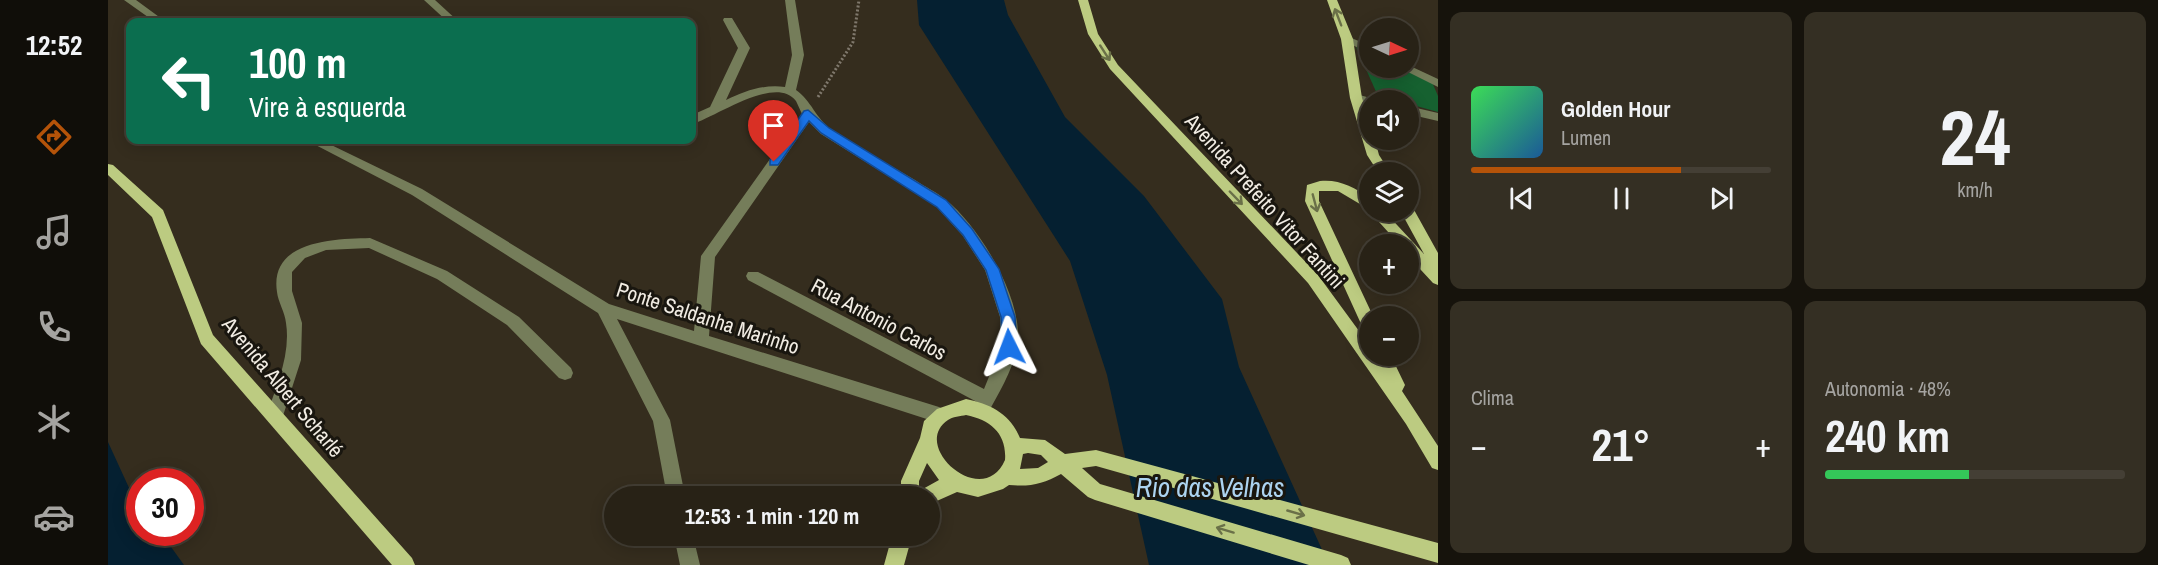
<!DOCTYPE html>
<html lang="pt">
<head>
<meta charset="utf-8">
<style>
	:root { --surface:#282216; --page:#342f23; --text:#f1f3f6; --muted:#a5a4a1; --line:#443f35; --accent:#b45309 }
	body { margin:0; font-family:"Archivo Narrow",sans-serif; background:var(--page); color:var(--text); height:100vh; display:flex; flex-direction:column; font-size:22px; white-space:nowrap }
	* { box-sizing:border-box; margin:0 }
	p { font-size:20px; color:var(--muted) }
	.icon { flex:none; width:33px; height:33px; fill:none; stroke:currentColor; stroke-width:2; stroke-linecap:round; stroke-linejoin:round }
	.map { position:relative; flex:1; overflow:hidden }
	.side { display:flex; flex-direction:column; gap:12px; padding:12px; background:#16130c; width:720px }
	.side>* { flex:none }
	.hud { position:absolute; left:18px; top:18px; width:570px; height:126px; border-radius:12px; box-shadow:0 3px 15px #0003,0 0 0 2px var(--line); background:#0b6e4f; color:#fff; overflow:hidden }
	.needle { width:39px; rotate:94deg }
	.fabs { position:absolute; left:1251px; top:18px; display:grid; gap:12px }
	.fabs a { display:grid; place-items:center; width:60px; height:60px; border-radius:50%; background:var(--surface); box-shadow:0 3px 15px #0003,0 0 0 2px var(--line); font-size:30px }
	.speed { position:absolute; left:18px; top:468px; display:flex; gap:12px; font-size:30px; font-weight:700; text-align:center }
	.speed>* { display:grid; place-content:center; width:78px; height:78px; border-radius:50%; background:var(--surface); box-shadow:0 3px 15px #0003,0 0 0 2px var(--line); line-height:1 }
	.speed .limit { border:9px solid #d22; background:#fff; color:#111 }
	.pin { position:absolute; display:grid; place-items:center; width:51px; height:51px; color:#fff; margin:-62px -26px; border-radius:50% 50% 50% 0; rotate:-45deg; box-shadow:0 0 6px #0007 }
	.pin .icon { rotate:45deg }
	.me { position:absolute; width:66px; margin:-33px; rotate:357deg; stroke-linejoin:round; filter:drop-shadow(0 0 4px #0008) }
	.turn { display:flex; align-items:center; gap:21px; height:126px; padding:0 24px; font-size:27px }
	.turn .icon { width:78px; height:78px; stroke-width:2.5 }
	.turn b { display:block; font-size:42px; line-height:51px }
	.big { font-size:45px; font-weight:800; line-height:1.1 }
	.side .card { flex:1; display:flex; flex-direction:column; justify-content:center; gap:9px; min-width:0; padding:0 21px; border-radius:12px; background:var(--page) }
	.side .dial { align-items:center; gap:0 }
	.dial b { font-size:78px; line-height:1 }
	.song { display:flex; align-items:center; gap:18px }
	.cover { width:72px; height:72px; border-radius:9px; background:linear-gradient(135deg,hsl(130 70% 55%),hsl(210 70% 35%)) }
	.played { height:6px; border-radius:3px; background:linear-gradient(90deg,var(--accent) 70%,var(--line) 70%) }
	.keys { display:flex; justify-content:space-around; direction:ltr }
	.heat { display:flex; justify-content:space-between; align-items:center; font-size:33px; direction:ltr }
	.charge { height:9px; border-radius:4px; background:linear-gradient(90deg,#34c759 48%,var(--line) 0) }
	.side .tiles { flex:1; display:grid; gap:12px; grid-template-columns:repeat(2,1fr) }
	.trip { position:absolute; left:496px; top:486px; width:336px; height:60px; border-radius:30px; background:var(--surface); box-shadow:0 3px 15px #0003,0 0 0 2px var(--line); font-weight:800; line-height:60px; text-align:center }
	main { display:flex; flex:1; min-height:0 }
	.tab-bar { display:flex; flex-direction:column; width:108px; justify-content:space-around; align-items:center; background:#100e09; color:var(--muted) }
	.tab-bar .icon { width:42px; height:42px }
	.tab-bar .current { color:var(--accent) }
	.tab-bar b { font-size:27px; color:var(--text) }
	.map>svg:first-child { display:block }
	.green { fill:#166130 }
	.water { fill:#052031 }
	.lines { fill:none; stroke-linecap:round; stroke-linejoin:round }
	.path { stroke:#80796d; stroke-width:3; stroke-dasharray:2 2; stroke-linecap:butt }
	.minor { fill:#757d5a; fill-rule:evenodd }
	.major { fill:#bccb81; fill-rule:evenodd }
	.oneway { stroke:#6a7048 }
	.route { fill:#1a73e8; stroke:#114b97; stroke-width:1.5 }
	.labels { text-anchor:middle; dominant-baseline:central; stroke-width:6; stroke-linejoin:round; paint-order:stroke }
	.street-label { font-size:21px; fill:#f1ece3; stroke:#19160f }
	.near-water-label { font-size:27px; font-style:italic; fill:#acd3f0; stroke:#19160f }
</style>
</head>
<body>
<main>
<nav class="tab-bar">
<b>12:52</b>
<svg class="icon current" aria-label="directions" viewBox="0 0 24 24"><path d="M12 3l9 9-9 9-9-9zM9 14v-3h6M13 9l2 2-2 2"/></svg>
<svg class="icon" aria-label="music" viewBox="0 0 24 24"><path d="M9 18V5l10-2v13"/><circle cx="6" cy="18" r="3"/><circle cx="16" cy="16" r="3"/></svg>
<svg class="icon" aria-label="phone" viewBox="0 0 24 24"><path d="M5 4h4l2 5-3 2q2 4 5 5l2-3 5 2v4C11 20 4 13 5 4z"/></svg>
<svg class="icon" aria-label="climate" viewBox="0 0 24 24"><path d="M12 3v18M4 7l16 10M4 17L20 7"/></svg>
<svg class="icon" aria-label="car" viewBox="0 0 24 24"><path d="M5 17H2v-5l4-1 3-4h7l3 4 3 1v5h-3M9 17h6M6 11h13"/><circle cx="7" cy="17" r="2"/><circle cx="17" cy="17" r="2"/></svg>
</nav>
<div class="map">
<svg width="1330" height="565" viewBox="0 0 1330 565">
	<rect width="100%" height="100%" fill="#352d1e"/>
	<path class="green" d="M1248,47L1261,53L1262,68H1292L1324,82L1330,96V112L1301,104L1300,100H1287L1270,96Z"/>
	<path class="water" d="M809,0H896L900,15L957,117L1036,196L1114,299L1131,367L1221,565H1041L999,375L962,261L811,25Z
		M0,442L22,490L31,503L32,532L53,533L76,565H0Z"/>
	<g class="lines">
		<path class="path" d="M710,97L745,42L751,0"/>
		<path class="minor" d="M16,0H28L58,22H47Z
			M316,0H327L351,22H340Z
			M677,0H687L696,55L688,90C703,100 708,119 724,130C751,147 779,164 807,180C817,187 829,192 838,200C872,227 918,303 909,348C904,372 890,394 879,415L873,418L867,415L864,410L869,402L640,280L638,276L640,272H650L876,389L893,347L892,317L877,270L855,236L828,206L713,134L701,122L607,257L601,336L831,407L837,410L840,415L837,420L831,423L509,319L562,420L577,496H559L545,421L490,313L304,195L198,140H213L314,189L501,304L586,331L593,256L694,114C692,110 690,105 688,101C667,74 607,118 584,124V115L602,107L630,48L615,20L616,18H624L642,48L618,100C637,91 656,84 677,87L684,55Z
			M1239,36L1262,46V53L1235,41V37Z
			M1300,65L1330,79V87L1292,68H1300Z
			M1248,94L1266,99L1267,100H1262V106L1244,101V95Z
			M1300,106L1330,113V121L1300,114Z
			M262,238L339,271L411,317L463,368L465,373L463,378L457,380L451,378L399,325L329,279L261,248L218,250L197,258L184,272V291L194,323L193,360L173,422L167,425L161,422L158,417C168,387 183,355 178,323C177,312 170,302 169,292C161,240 227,239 262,238Z
			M566,536H585L592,565H572Z"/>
		<path class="major" d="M970,0H980L990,34L1010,65L1210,275L1262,346V356H1283L1297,385L1294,391L1330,446V470L1324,468L1298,424L1200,283L1002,69L980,34Z
			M1219,0H1229L1245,39L1254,98L1262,122V140H1267L1271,155L1282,172H1270L1259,155L1242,98L1233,39Z
			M0,164L5,165L55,210L105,335L304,558L307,565H284L93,344L44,217L0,175Z
			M1212,181C1231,179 1246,187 1262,198V210L1230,191H1211V201L1265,316H1262V332L1256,331L1254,326L1197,201L1199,185Z
			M1300,207L1305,208L1330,253V285L1325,283L1300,256V244H1291L1262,212H1277L1316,254L1293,212H1300Z
			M858,399C883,404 902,414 912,438L937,440L957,454L988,450L1330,543V563L988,466L974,468L992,484L1233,555L1240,558L1243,565H1201L987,500L980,497L953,474C935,484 922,487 901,485L895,489L870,497L849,492L822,504V496H793V481L812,438L816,421L829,409ZM858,415C883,420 899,434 897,460C875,511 801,446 840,420C844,417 853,416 858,415ZM920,453L933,455L940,462L930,468L912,469L915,454ZM819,463L831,480L813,490L811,495V481Z
			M784,536H804L796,565H776Z"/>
	</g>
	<defs><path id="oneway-shaft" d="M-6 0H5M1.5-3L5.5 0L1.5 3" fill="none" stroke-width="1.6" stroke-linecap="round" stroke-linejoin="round" transform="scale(1.5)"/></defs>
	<g class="oneway">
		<use href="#oneway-shaft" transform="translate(1230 17) rotate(-111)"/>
		<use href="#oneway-shaft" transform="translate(997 53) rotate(57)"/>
		<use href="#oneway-shaft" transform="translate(1128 198) rotate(46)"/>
		<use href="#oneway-shaft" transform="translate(1207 203) rotate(75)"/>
		<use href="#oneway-shaft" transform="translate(1188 513) rotate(16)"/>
		<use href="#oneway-shaft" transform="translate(1117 530) rotate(-163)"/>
	</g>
	<path class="route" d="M700,110L721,128L838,200L864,229L891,269L907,317L909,347L907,351H896L894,347L893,317L878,270L855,235L829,207L713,133L701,121L670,165H662V160L696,111Z"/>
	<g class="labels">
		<g class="street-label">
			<text transform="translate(1157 201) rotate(48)">Avenida Prefeito Vitor Fantini</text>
			<text transform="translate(600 318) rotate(18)">Ponte Saldanha Marinho</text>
			<text transform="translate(771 319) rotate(28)">Rua Antonio Carlos</text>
			<text transform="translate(175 387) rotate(50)">Avenida Albert Scharlé</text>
		</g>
		<g class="near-water-label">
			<text x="1102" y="487">Rio das Velhas</text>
		</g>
	</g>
</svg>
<div class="fabs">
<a><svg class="needle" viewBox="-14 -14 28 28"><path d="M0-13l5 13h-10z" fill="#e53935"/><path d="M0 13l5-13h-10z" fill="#a5a4a1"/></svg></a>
<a><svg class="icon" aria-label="sound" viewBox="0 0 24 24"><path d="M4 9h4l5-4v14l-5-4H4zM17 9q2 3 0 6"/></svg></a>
<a><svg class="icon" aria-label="layers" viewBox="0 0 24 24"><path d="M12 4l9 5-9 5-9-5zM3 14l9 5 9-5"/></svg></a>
<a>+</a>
<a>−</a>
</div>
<div class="speed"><div class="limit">30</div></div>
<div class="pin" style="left:666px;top:162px;background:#d93025"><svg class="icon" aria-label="arrive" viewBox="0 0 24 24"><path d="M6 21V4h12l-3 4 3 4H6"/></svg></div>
<svg class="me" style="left:901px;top:347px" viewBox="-20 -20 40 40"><path d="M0-17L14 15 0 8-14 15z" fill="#1a73e8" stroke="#fff" stroke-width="4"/></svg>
<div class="trip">12:53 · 1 min · 120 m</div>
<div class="hud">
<div class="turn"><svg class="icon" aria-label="left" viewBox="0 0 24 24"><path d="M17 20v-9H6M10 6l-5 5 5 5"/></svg><div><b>100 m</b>Vire à esquerda</div></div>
</div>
</div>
<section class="side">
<div class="tiles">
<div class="card">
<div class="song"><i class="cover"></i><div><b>Golden Hour</b><p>Lumen</p></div></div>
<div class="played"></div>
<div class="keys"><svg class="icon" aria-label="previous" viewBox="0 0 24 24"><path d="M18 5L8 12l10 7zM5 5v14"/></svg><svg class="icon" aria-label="pause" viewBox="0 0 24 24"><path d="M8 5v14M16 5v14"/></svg><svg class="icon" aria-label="next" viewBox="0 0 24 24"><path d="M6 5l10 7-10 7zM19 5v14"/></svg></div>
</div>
<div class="card dial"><b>24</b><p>km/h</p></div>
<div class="card"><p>Clima</p>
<div class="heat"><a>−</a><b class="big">21°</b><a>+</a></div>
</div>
<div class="card"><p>Autonomia · 48%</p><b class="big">240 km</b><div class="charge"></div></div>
</div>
</section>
</main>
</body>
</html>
